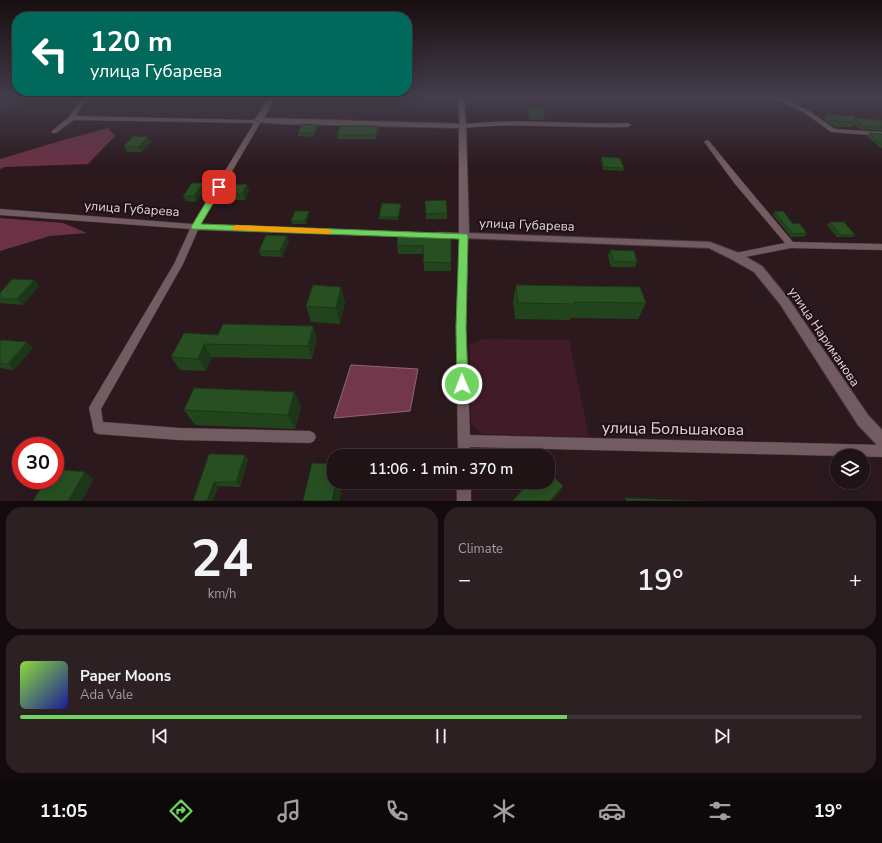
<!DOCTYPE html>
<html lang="en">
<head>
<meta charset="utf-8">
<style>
	:root { --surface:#201316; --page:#2d2023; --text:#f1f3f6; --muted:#a29ea1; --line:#3d3235; --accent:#70d35f }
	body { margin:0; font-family:"Nunito Sans",sans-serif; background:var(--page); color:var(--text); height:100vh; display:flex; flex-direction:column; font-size:15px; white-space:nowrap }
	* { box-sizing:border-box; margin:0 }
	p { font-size:13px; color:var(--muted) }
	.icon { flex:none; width:22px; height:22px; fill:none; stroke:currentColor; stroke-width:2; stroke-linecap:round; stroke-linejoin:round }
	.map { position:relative; height:501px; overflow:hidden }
	.side { display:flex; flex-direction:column; gap:6px; padding:6px; background:#120a0c; flex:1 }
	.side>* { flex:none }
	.guide { position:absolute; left:12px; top:12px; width:400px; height:84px; border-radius:16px; box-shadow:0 4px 16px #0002,0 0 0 1px var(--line); background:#00695c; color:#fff; overflow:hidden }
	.controls { position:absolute; left:830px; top:449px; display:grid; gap:8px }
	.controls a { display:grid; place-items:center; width:40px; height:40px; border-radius:50%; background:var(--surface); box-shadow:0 4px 16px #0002,0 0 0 1px var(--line); font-size:20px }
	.speed { position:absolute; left:12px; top:437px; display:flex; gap:8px; font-size:20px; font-weight:700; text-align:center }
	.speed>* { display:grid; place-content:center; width:52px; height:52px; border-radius:50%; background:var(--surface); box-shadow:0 4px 16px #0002,0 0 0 1px var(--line); line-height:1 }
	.speed .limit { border:6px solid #d22; background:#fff; color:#111 }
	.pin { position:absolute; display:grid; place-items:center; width:34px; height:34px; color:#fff; margin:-17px; border-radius:8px; box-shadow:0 2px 6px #0006 }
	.me { position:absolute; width:44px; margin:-22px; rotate:359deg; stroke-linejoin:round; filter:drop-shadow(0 0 3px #0008) }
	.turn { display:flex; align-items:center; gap:14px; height:84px; padding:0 12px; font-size:18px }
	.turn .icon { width:52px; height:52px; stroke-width:2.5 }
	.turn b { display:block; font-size:28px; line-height:34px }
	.big { font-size:30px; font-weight:600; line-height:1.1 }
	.side .card { flex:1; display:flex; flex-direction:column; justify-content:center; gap:6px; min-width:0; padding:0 14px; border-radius:16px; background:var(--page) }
	.side .dial { align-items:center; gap:0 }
	.dial b { font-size:52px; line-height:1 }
	.song { display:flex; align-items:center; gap:12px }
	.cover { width:48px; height:48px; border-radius:6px; background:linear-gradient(135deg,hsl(90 70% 55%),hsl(240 70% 35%)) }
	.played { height:4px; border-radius:2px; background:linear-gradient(90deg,var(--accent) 65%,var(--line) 65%) }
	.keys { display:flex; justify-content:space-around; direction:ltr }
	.heat { display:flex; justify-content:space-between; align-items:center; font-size:22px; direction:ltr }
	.side .tiles { flex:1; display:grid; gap:6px; grid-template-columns:1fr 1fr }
	.card:last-child { grid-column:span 2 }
	.trip { position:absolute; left:327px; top:449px; width:228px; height:40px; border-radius:16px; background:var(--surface); box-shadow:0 4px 16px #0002,0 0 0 1px var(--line); font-weight:600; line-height:40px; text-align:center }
	.tabs { display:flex; height:64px; justify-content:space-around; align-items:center; background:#0d0809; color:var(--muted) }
	.tabs .icon { width:28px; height:28px }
	.tabs .on { color:var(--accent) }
	.tabs b { font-size:18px; color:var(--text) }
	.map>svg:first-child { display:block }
	.green { fill:#421b28 }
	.forest { fill:#6b3144 }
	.water { fill:#72374a; stroke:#946675 }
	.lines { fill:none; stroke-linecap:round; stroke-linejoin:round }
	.minor-casing { stroke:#44363a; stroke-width:1 }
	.tertiary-casing { stroke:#44363a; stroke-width:2 }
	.minor { fill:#725b61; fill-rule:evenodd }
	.tertiary { fill:#725b61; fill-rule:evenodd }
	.wall { fill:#22441c }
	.shaded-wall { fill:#1c3717 }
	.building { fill:#284f21; stroke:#1c3717 }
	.route { fill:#70d35f; stroke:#49893e }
	.slow { fill:#f59e0b }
	.labels { text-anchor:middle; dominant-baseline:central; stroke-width:4; stroke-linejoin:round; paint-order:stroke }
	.street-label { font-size:13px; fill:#e2d5d8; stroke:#211015 }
	.near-street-label { font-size:16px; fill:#e2d5d8; stroke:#211015 }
</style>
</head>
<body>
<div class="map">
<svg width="882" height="501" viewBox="0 0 882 501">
	<rect width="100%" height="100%" fill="#2b191e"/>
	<path class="green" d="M484,339L569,340L589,437L483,434L471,424L470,344Z"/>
	<path class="forest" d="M108,128L115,136L88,164L5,167L0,169V159L60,141Z
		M0,218L63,223L87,233L50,236L0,251Z"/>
	<path class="water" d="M351,365L418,369L410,411L334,418Z"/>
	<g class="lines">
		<defs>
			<path id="minor" d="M85,97H91L83,104L76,116L251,120L261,119L262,120L201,224L413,232L414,234L410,237L198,230L183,264L101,409L103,422L179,428L310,431L314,433L316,437L314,441L310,443L179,440L98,434L94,432L89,408L91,404L174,264L190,229L0,215V209L193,224L254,123L74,120L56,133H52V131L69,117L79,102Z
				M458,97H464L466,124C520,118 574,125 628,123L631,125L628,127C573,129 518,122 463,128L460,126Z
				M773,97H780L809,111L835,129L882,132V136L831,132L805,113Z
				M707,140L709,141L741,180L793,242L882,244V250L791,248L735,259L732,258L730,256L732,254L735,253L785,243L735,184L705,143L704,142Z
				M439,232L464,233L468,236L466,328L470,435L882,445V457L470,447V456H458L456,328L460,239L436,237L435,235L436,233Z
				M457,482H471V501H457Z"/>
			<path id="tertiary" d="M269,97H275L264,118L466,124L469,233L710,242L739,253L762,266L788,298L868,415L882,430V447L877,445L858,425L780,304L754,272L731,259L709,248L461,238L459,236V128L283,124L256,122L255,120Z"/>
		</defs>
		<use href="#minor" class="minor-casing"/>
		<use href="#tertiary" class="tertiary-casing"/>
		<use href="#minor" class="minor"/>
		<use href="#tertiary" class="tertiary"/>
	</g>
	<path class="wall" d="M552,97H589L588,99Z
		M529,107L545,115L544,120H529L528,112Z
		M827,114L855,118L882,120V131L859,129L854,124L851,127H835L824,120Z
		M378,126L379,130L376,139H337V135Z
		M318,127L314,137L298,136V133Z
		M869,133L882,134V148L879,147L867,136Z
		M151,142L141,152H127L124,146Z
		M601,157L624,168L623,171L603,170L601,160Z
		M205,189L196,202L186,201L183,196Z
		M249,190L245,200H229L227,194Z
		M425,201L447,213V219H426Z
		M401,207L398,220L379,219V217Z
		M774,212L793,224L807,233L805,236L791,237L773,215Z
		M309,214L306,224H292L291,221Z
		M830,222L855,235L853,237H837L827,225Z
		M451,234V271H424V254H398L397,245Z
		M289,241L282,257L261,256L259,251Z
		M610,250L637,262L635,267H611L608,256Z
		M34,280L39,286L23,305L0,303V293Z
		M516,285L646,303L638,319L570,318V320L515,319L513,302Z
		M341,287L345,303L340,324L311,322L306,306Z
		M313,326L317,339L312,359L212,357L206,371L180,370L171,357L218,335Z
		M0,341L33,348L14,370L0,368Z
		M294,392L301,407L295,429L195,425L184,410Z
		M209,454L245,455L248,460L240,487L218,486L213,501Z"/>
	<path class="shaded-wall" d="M318,125V127L314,137V134Z
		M378,126L379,130L376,139V135Z
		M148,137L151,142L141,152L138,147Z
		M203,183L205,189L196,202L194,196Z
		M247,184L249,190L245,200L242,194Z
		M401,204V207L398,220V217Z
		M309,211V214L306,224L305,221Z
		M287,236L289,241L282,257L280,251Z
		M34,280L39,286L23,305L17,299Z
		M341,287L345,303L340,324L336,308Z
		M313,326L317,339L312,359L308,346Z
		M27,342L33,348L14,370L8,364Z
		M204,344L212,357L206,371L198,359Z
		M294,392L301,407L295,429L288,415Z
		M245,455L248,460L240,487L236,482Z
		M85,472L94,479L82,501H68Z
		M214,482L218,486L213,501H207Z
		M336,482H343L340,501H332Z
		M563,486L560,492L552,501H550Z"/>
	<path class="building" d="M529,107L544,108L545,115H530Z
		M827,114L855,116V122H839Z
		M855,118L882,120V127L862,126L855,119Z
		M302,124L318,125L314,134L298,133Z
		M340,126H378L376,135H337Z
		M869,133L882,134V144H881Z
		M134,136L148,137L138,147L124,146Z
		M601,157L620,158L624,168L604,167Z
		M192,183H203L194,196H183Z
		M247,184L242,194H227L232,185Z
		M446,200L447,213L426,214L425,201Z
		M382,203L401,204L398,217H379Z
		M295,211H309L305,221H291Z
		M783,211L793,224L799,223L807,233L793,234L774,212Z
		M830,222H844L855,235H840Z
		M398,233L451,234V263L423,262L424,246L397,245Z
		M266,235L287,236L280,251H259Z
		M610,250L634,251L637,262L614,261Z
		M12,279L34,280L17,299H0V293Z
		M313,285L341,287L336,308L306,306Z
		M516,285L640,287L646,303L574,302L575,304L518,303Z
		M223,324L313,326L308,346L204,344L198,359L171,357L184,333L218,335Z
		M1,340L27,342L8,364H0V341Z
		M194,388L294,392L288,415L184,410Z
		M209,454L245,455L236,482H214L207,501H193Z
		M312,463L334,464V482H336L332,501H303Z
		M55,469L85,472L68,501H33L46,480H55Z
		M548,471L563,486L550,501H512L530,482H548Z
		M625,498L700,501H626Z"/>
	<linearGradient id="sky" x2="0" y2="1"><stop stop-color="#180e10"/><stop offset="0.58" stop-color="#443e4c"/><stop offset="1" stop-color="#443e4c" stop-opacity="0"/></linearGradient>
	<rect width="882" height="167" fill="url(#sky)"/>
	<path class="route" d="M219,184L223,187L201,224L467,234L468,236L466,328L468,384L467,388L462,390L458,388L457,384L456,328L459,239L192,229L191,227L215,187Z"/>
	<path class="slow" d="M236,225L328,229L333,232L328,234L233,230L231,228Z"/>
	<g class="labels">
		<g class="street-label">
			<text transform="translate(132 209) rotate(4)">улица Губарева</text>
			<text transform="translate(527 225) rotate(2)">улица Губарева</text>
			<text transform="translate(824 337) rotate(56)">улица Нариманова</text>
		</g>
		<g class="near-street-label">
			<text transform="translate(673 429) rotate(1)">улица Большакова</text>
		</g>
	</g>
</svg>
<div class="controls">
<a><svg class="icon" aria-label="layers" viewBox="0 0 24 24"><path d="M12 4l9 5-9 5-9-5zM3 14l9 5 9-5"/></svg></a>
</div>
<div class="speed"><div class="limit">30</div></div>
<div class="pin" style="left:219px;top:187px;background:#d93025"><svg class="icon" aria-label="arrive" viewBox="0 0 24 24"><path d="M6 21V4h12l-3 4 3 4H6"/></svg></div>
<svg class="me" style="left:462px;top:384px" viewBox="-20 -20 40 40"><circle r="17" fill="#70d35f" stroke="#fff" stroke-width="3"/><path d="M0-11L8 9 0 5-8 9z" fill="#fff"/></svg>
<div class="trip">11:06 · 1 min · 370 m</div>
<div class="guide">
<div class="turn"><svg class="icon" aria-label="left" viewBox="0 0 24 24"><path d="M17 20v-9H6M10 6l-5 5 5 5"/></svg><div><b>120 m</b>улица Губарева</div></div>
</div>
</div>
<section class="side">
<div class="tiles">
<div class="card dial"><b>24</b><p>km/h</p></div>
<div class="card"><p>Climate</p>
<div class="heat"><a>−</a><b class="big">19°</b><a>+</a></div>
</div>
<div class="card">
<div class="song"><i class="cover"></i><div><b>Paper Moons</b><p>Ada Vale</p></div></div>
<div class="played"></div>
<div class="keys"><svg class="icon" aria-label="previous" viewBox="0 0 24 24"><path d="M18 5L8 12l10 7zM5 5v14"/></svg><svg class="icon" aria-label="pause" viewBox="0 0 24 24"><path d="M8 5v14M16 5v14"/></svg><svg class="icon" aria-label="next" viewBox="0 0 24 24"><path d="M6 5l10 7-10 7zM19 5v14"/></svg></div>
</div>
</div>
</section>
<nav class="tabs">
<b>11:05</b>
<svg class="icon on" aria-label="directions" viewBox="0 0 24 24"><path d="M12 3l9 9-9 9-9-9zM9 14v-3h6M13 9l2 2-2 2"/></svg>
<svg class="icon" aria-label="music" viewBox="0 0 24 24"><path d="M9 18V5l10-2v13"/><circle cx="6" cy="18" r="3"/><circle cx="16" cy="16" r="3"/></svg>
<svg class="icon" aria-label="phone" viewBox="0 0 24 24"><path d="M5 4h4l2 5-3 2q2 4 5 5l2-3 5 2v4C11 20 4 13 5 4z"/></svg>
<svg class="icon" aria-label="climate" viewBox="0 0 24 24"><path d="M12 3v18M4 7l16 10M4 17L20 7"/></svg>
<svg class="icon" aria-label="car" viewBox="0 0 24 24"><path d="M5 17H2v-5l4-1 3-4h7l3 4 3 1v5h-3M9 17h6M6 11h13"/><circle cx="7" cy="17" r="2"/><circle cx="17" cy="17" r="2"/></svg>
<svg class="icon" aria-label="filters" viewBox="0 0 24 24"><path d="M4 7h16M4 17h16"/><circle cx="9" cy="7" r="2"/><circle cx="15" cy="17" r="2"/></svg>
<b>19°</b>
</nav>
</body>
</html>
